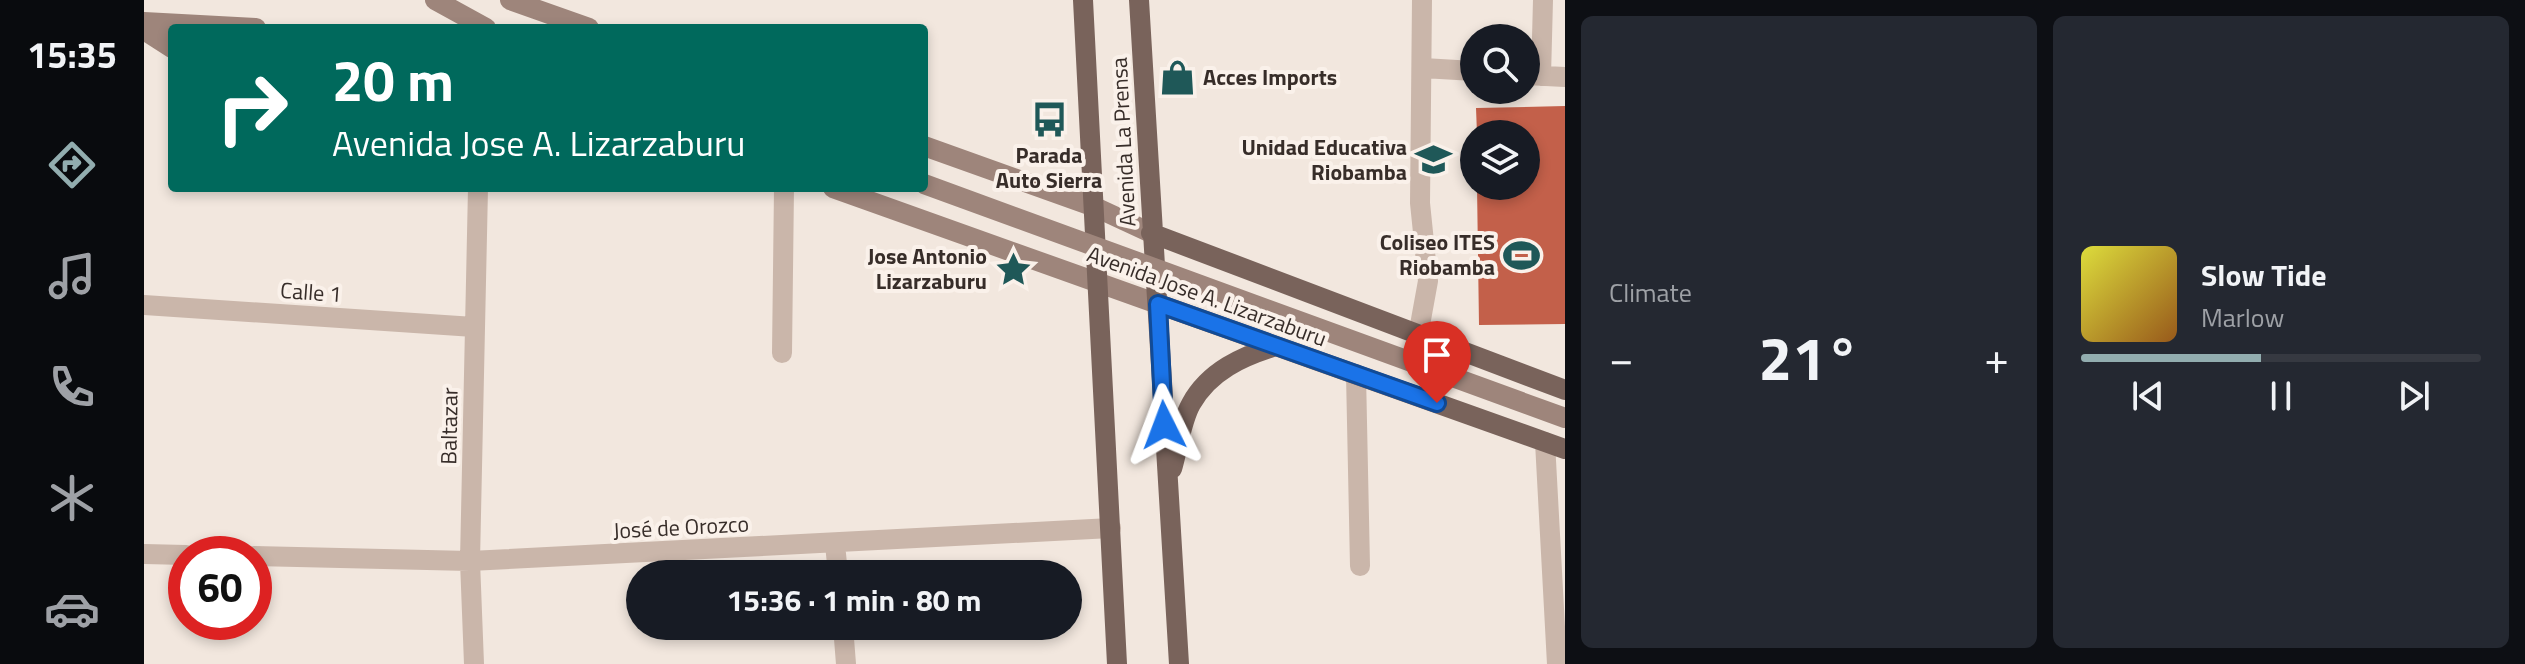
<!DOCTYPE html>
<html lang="en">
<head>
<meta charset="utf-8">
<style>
	:root { --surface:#171b24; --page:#242831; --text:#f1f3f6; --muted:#9ea1a6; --line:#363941; --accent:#92adaf }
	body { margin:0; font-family:"Titillium Web",sans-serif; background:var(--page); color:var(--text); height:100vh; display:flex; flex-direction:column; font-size:30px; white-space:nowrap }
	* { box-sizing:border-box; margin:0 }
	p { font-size:26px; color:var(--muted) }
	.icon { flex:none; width:44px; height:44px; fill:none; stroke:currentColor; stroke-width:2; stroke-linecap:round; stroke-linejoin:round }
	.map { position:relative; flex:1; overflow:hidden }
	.side { display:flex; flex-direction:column; gap:16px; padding:16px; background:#0d0f14; width:960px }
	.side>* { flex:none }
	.guide { position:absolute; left:24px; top:24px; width:760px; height:168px; border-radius:8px; box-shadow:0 4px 12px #0003; background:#00695c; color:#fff; overflow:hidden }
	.buttons { position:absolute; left:1316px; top:24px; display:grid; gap:16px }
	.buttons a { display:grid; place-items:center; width:80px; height:80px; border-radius:50%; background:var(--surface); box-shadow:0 4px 12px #0003; font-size:40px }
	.speed { position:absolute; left:24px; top:536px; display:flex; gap:16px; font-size:40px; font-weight:700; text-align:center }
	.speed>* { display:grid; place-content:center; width:104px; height:104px; border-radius:50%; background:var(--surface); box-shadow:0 4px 12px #0003; line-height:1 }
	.speed .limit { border:12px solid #d22; background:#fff; color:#111 }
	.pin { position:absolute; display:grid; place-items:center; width:68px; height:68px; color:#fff; margin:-82px -34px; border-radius:50% 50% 50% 0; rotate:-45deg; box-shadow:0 0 8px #0007 }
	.pin .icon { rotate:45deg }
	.me { position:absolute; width:88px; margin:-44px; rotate:357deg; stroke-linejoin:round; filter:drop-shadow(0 0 6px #0008) }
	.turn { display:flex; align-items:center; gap:28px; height:168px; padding:0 32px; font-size:36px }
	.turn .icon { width:104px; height:104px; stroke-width:2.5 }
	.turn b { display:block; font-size:56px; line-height:68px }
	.big { font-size:60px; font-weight:700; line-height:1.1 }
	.side .widget { flex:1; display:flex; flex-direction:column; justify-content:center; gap:12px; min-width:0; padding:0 28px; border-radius:12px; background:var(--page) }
	.song { display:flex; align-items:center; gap:24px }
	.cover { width:96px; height:96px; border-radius:12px; background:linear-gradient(135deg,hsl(60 70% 55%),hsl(30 70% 35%)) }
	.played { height:8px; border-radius:4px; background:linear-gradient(90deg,var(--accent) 45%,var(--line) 45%) }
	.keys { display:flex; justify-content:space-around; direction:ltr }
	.heat { display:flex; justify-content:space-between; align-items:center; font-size:44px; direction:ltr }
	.side .tiles { flex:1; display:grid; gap:16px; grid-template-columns:repeat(2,1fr) }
	.trip { position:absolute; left:482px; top:560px; width:456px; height:80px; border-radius:40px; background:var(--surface); box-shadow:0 4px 12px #0003; font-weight:700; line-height:80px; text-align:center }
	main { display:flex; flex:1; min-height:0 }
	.dock { display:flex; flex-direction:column; width:144px; justify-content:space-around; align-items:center; background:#090b0e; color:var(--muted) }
	.dock .icon { width:56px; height:56px }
	.dock .on { color:var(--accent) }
	.dock b { font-size:36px; color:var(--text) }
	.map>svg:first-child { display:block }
	.building { fill:#c3604a }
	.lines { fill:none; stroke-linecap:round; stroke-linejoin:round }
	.lane { stroke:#cab6aa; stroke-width:20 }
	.street { stroke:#cab6aa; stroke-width:20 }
	.secondary { stroke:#9e857b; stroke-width:20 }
	.primary { stroke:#79635b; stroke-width:20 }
	.secondary-bridge { stroke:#9e857b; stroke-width:20 }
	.route-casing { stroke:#114b97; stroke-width:20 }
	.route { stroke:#1a73e8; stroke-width:14 }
	.labels { text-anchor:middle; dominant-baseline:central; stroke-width:8; stroke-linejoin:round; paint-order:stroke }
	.poi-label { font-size:22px; font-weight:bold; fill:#372d29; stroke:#faf1ea; text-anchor:end }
	.street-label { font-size:22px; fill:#372d29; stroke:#faf1ea }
</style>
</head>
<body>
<main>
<nav class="dock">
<b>15:35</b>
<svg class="icon on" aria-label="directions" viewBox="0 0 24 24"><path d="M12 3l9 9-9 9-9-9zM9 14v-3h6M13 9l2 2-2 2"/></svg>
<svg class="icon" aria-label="music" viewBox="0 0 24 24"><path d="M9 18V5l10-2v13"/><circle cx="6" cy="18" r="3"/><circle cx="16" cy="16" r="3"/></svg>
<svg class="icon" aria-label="phone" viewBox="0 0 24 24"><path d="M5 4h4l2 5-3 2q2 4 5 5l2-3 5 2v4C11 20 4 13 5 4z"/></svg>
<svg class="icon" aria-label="climate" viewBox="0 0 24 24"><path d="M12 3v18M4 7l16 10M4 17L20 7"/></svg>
<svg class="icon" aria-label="car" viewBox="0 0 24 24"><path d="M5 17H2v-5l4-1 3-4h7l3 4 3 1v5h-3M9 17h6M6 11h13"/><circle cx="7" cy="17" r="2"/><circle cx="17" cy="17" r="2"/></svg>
</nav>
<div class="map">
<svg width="1421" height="664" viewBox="0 0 1421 664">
	<rect width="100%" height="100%" fill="#f2e7de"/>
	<path class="building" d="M1421,106V324L1335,325L1333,186H1382V134H1333L1332,108Z"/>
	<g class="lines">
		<path class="lane" d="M1279,68L1330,71
			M1382,75L1421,77
			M1397,76L1399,0
			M1274,336L1284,281L1276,203L1278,0"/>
		<path class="street" d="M0,305L330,327
			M638,353L640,188
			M1212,374L1216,566
			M1401,442L1413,664
			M691,544L694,574
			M0,554L42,555
			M110,556L326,561L967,528
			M699,626L702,664
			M330,664L326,561L334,188"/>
		<path class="secondary" d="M291,0L342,28
			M366,0L445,28
			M0,22L112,28
			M0,30L28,48
			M780,146L951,207L1007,233
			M689,188L1014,304"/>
		<path class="primary" d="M939,0L973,664
			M995,0L1035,664
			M1007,233L1421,390
			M1014,304L1421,449
			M1028,469C1034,449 1037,422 1047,404C1065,371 1099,356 1132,346"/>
		<path class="secondary-bridge" d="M780,184L1421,418"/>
	</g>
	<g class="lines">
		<defs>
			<path id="route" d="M1020,425L1014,304L1293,403"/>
		</defs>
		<use href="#route" class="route-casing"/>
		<use href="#route" class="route"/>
	</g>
	<defs>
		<symbol id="shop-bare" viewBox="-9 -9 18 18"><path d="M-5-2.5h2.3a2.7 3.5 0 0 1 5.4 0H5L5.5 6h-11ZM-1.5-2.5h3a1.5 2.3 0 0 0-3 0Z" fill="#1f5858" stroke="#faf1ea" stroke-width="2.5" paint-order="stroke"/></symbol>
		<symbol id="bus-bare" viewBox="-9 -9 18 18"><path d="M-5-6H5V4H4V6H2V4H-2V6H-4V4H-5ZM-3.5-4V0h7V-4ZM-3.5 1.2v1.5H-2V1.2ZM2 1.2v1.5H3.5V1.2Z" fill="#1f5858" stroke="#faf1ea" stroke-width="2.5" paint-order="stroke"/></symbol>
		<symbol id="school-bare" viewBox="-9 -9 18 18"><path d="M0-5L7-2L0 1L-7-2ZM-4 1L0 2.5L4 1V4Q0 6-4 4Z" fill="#1f5858" stroke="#faf1ea" stroke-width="2.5" paint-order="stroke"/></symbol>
		<symbol id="stadium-bare" viewBox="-9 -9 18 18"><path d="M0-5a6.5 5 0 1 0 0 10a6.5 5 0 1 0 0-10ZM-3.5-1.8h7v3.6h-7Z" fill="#1f5858" stroke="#faf1ea" stroke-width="2.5" paint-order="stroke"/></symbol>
		<symbol id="sight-bare" viewBox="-9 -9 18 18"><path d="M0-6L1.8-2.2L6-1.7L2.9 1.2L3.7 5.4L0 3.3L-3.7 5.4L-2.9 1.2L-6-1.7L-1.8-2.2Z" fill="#1f5858" stroke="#faf1ea" stroke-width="2.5" paint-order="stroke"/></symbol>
	</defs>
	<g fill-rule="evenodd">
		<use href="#shop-bare" x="1008" y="52" width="51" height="51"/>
		<use href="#bus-bare" x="880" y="94" width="51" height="51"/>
		<use href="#school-bare" x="1264" y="134" width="51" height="51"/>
		<use href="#stadium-bare" x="1352" y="230" width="51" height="51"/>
		<use href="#sight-bare" x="844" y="244" width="51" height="51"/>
	</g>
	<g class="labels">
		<g class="poi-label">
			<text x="1059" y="77" text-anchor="start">Acces Imports</text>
			<text x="1263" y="147">Unidad Educativa<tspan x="1263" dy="25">Riobamba</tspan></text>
			<text x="905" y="155" text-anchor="middle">Parada<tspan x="905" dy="25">Auto Sierra</tspan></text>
			<text x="1351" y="242">Coliseo ITES<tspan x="1351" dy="25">Riobamba</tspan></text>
			<text x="843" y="256">Jose Antonio<tspan x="843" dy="25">Lizarzaburu</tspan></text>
		</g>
		<g class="street-label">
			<text transform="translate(979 142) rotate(-93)">Avenida La Prensa</text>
			<text transform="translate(167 292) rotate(4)">Calle 1</text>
			<text transform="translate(1063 296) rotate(20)">Avenida Jose A. Lizarzaburu</text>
			<text transform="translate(305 426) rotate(-89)">Baltazar</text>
			<text transform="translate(537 527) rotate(-3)">José de Orozco</text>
		</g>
	</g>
</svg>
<div class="buttons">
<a><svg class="icon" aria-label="search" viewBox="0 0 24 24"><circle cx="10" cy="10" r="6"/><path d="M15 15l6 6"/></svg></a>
<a><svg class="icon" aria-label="layers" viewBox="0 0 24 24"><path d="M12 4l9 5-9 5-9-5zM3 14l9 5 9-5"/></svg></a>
</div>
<div class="speed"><div class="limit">60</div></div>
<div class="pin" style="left:1293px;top:403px;background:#d93025"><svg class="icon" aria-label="arrive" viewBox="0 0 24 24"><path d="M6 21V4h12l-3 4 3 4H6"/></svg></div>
<svg class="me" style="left:1020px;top:425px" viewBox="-20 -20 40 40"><path d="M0-17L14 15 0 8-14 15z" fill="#1a73e8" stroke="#fff" stroke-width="4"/></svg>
<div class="trip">15:36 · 1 min · 80 m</div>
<div class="guide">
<div class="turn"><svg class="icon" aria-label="right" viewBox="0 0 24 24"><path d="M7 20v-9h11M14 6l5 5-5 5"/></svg><div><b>20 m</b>Avenida Jose A. Lizarzaburu</div></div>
</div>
</div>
<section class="side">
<div class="tiles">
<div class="widget"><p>Climate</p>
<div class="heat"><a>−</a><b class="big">21°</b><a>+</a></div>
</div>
<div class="widget">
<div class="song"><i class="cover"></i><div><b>Slow Tide</b><p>Marlow</p></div></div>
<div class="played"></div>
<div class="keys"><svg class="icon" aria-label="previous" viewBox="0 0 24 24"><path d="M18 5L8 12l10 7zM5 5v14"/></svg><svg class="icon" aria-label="pause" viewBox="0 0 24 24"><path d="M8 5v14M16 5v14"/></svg><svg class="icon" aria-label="next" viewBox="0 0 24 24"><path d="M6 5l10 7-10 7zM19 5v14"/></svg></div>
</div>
</div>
</section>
</main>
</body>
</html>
